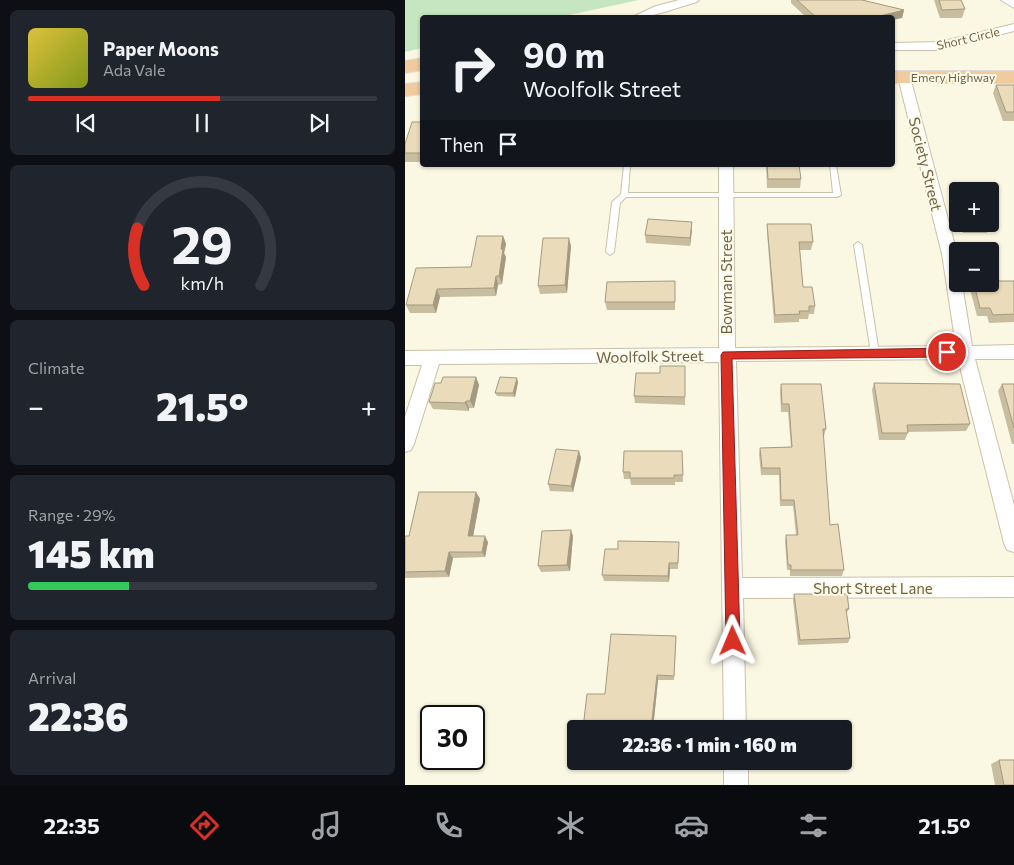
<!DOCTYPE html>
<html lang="en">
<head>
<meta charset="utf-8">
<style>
	:root { --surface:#171b24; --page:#20242c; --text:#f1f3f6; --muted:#9ea1a6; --line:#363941; --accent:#d93025 }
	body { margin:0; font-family:Commissioner,sans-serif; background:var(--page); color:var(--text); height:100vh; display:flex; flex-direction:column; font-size:19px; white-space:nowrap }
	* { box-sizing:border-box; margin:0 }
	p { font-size:16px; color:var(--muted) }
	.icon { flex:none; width:28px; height:28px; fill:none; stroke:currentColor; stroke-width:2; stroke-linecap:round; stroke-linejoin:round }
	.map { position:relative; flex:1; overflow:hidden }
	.details { display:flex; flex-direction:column; gap:10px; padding:10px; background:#0d0f14; width:405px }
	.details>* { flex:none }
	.hud { position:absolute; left:15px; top:15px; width:475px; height:152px; border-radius:5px; box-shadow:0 1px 4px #0004; background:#171b24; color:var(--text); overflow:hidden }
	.buttons { position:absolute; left:544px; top:182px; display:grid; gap:10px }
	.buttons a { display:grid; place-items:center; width:50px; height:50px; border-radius:5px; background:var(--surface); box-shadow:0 1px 4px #0004; font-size:25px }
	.speed { position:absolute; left:15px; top:705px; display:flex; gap:10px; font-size:25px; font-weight:700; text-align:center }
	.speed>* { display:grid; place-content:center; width:65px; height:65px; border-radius:50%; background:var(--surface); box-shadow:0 1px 4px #0004; line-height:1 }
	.speed .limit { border:2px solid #111; border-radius:8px; background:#fff; color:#111 }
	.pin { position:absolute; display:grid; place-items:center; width:42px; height:42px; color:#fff; margin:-21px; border:2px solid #fff; border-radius:50%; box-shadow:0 1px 5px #0007 }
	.me { position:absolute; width:55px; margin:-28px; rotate:359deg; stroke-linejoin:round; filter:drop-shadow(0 0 4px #0008) }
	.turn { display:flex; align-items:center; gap:18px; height:105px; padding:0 20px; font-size:22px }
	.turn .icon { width:65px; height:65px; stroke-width:2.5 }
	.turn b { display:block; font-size:35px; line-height:42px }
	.then { display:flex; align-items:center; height:48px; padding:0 20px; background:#0003; gap:10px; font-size:19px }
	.big { font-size:38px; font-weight:800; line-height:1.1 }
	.details .tile { flex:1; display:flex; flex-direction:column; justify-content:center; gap:8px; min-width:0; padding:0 18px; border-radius:8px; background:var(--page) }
	.details .dial { align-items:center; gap:0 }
	.dial svg { height:130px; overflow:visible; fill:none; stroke:var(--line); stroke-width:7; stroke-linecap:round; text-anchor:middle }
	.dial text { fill:var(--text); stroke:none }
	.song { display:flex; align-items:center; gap:15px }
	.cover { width:60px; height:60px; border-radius:8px; background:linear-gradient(135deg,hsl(50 70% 55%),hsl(70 70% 35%)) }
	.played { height:5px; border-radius:2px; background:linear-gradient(90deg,var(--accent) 55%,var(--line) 55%) }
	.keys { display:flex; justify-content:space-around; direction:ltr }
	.heat { display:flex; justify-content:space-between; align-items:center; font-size:28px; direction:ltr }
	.charge { height:8px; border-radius:4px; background:linear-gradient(90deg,#34c759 29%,var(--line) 0) }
	.trip { position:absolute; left:162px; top:720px; width:285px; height:50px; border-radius:5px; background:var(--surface); box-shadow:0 1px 4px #0004; font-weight:800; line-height:50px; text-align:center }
	.dock { display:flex; height:80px; justify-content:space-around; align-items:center; background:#090b0e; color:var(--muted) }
	.dock .icon { width:35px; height:35px }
	.dock .current { color:var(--accent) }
	.dock b { font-size:22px; color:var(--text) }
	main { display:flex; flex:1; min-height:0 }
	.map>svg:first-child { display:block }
	.green { fill:#c6e6c2 }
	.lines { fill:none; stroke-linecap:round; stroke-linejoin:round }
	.lane-casing { stroke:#c9c1aa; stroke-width:2 }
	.street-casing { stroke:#c9c1aa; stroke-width:2 }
	.highway-casing { stroke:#dfdcd7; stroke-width:2 }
	.lane { fill:#fff; fill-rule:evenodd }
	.street { fill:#fff; fill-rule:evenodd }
	.highway { fill:#efcb9d; fill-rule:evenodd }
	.wall { fill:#c9bda0 }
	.shaded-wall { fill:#a49a82 }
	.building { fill:#eadcba; stroke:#a49a82 }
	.route { fill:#d93025; stroke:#8d1f18 }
	.labels { text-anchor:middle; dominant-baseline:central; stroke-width:4; stroke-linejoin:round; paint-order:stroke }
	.far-street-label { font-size:12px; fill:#6f624b; stroke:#fdfbe7 }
	.street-label { font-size:15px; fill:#6f624b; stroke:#fdfbe7 }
</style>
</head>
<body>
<main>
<section class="details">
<div class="tile">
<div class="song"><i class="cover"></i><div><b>Paper Moons</b><p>Ada Vale</p></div></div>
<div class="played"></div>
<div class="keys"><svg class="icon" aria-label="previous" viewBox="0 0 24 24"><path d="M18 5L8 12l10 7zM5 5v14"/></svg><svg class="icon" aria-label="pause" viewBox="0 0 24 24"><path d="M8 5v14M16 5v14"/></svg><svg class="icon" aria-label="next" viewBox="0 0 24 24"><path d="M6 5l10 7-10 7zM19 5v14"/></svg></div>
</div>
<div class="tile dial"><svg viewBox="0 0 100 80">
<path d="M14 69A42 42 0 1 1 86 69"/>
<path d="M14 69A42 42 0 0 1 10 34" stroke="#d93025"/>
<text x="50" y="56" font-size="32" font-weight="700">29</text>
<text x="50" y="72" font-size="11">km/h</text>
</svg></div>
<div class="tile"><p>Climate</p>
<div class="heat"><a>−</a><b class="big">21.5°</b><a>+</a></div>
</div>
<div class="tile"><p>Range · 29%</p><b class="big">145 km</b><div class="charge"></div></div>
<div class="tile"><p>Arrival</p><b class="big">22:36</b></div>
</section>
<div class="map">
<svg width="609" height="785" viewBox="0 0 609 785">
	<rect width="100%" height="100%" fill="#faf8e2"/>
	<path class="green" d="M0,0H234L155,17L18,18L17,48L0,52Z"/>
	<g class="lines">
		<defs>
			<path id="lane" d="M219,165H225L223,193H428L425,165H431L436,195L432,197H221L215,203L209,252L205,255L201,252L207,202L216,194Z
				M453,242L457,245L474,353L470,356L466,353L449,245Z"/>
			<path id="street" d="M274,0H294L292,2C270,8 247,18 225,18L251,6Z
				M596,0H609V8Z
				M609,24V31L535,50H488V43L535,42Z
				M499,73L505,77L552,253V284H557L567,346L609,345V359H570L609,505V552L602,550L599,543L553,359L331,361L337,578L609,577V597L338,598L341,729H319L314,362L34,364L9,444L6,450L0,452V417L17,365H0V351L314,348V165H328L330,348L551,346L537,254L493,77Z
				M319,761H343V785H319Z"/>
			<path id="highway" d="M18,58V70L0,73V61Z
				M488,71H609V83H488Z
				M18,82V94L0,96V84Z"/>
		</defs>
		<use href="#lane" class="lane-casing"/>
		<use href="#street" class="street-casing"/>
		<use href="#highway" class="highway-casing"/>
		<use href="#lane" class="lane"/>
		<use href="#street" class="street"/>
		<use href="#highway" class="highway"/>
	</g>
	<path class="wall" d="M386,0H457L499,10L497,18H402L386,3Z
		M529,0H556L560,9L557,18H535Z
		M591,85H609V121H598L588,93Z
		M18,122V162H0V144Z
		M361,165H394L396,179L395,188H362Z
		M362,224L408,242L406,250H395L398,287L410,306L409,314H404L403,319H394V322L369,323L362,232Z
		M556,224H585L582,233H558Z
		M287,230L285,246L241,243L240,235Z
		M98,236L101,244L99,253L101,257L97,284L93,285L91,296L35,297L31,313H5L1,305L66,267Z
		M166,246L162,293L135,294L133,286Z
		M270,281V310H202L200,302Z
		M609,281V322L584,323L582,316H572L565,289L567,284H585Z
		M280,366V405L230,403L229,396L255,373Z
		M71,377L74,385L69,408H64V411L28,409L24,402L36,383Z
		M113,382L110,397L92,396L90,393Z
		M469,383L565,424L561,431L503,432L500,440H474L467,390Z
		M376,384L421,429L419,436H418L425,525L439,570L437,576H385V570H382L380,541L381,535H391L388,506H375L374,475H356L354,454L355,448L386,447L383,412H376L375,392Z
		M597,384H609V444H607L593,391Z
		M174,451L176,458L168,492L145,491L143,484Z
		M277,451L278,482H270V485H226L225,479H219L218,472Z
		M71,492L75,499L68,536L83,542L80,557L48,558L44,577L0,578V536H4Z
		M168,536L165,571L136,572L133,566Z
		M274,548L273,569H265L264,582L199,581L197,575Z
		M389,594L444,609L441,614L445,638L443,643L393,645L388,600Z
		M271,636V641L269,680H253L248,729H179L178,728Z
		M594,760L609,785H590L586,764Z"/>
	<path class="shaded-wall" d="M499,10L497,18L488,20V18H467Z
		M18,147V158L16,153Z
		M287,222V230L285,246V238Z
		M98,236L101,244L99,253L101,257L97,284L94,276L96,249Z
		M164,238L166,246L162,293L160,285Z
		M91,276L93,285L91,296L89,288Z
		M32,289L35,297L31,313L28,305Z
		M71,377L74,385L69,408L65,401Z
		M112,378L113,382L110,397L108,393Z
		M61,401L64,408V411L60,403Z
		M174,451L176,458L168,492L166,486Z
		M71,492L75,499L67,542L63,536Z
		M166,530L168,536L165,571L162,565Z
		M80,536L83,542L80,557L77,552Z
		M44,552L48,558L44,577L40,571Z
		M264,563L265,569L264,582L263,576Z
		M252,675L253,680L248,729H246Z"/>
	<path class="building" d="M392,0H457L499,10L467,18H412Z
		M534,0H556L560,9L537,10Z
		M591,85H609V112H601Z
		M7,122H18V147L16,153H0V144Z
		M362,165H394L396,179H363Z
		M243,219L287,222L285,238L240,235Z
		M362,224H406L408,242H394L398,287H407L410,306H404V311H394L395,314L370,315Z
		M72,236H98L96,249H98L94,276H91L89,288L32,289L28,305H1L11,268L66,267Z
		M138,238H164L160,285L133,286Z
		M270,281V302H200L202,282Z
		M585,281H609V314L588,315L585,308H575L569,284H585Z
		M255,366H280V397L229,396L231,373H255Z
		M38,377H71L65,401H61L60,403L24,402L30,383H36Z
		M95,377L112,378L108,393H90Z
		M469,383L555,384L565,424L502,425L503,433H477Z
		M376,384H416L421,429H418L425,525L433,524L439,570H386V565H383L381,535H393L389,500H376L375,468H357L355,448L387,447L384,404H377Z
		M597,384H609V428Z
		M151,449L174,451L166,486L143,484Z
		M219,451H277L278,475H269V478H225V472H218Z
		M14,492H71L63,536H80L77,552H44L40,571L0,572V536H4Z
		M166,530L162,565L133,566L137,531Z
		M213,541L274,542L273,563H264L263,576L197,575L200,549H213Z
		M389,594H442L444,609H441L445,638L395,640Z
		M206,634L271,636L269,676L252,675L246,729L178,728L182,694H200Z
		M594,760H609V785H599Z"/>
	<path class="route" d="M542,348L548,352L542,357L327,359L335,641L333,646L328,648L323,646L321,641L316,355L318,352Z"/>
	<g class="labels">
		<g class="far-street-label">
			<text transform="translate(563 38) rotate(-13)">Short Circle</text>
			<text x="548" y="77">Emery Highway</text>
		</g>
		<g class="street-label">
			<text transform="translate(521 164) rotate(76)">Society Street</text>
			<text transform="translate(321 282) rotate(-90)">Bowman Street</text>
			<text transform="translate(245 356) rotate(-1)">Woolfolk Street</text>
			<text x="468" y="588">Short Street Lane</text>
		</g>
	</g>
</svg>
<div class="buttons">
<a>+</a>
<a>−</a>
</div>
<div class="speed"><div class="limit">30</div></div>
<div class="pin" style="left:542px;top:352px;background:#d93025"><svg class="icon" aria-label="arrive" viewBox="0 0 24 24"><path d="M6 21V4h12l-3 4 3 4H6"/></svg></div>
<svg class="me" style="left:328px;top:641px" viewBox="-20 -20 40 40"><path d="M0-17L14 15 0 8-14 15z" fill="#d93025" stroke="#fff" stroke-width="4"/></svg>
<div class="trip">22:36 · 1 min · 160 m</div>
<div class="hud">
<div class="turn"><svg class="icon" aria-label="right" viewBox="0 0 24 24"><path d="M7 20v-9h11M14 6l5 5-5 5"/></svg><div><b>90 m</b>Woolfolk Street</div></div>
<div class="then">Then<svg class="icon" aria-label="arrive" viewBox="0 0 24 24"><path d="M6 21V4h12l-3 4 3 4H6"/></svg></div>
</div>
</div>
</main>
<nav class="dock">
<b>22:35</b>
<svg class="icon current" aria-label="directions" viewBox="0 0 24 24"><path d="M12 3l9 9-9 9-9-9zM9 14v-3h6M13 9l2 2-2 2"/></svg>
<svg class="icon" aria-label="music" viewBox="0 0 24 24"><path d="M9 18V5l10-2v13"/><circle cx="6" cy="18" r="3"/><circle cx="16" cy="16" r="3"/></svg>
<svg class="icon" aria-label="phone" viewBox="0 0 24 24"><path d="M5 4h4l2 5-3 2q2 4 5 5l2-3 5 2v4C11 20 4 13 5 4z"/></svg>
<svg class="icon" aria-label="climate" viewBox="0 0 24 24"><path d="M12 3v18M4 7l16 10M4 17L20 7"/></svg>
<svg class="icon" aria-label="car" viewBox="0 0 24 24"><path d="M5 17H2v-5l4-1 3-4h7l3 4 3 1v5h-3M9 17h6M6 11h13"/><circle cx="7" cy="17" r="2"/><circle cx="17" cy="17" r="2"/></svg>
<svg class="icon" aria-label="filters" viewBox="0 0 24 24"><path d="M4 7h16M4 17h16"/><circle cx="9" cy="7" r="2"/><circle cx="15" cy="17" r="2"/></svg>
<b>21.5°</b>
</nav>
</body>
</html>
